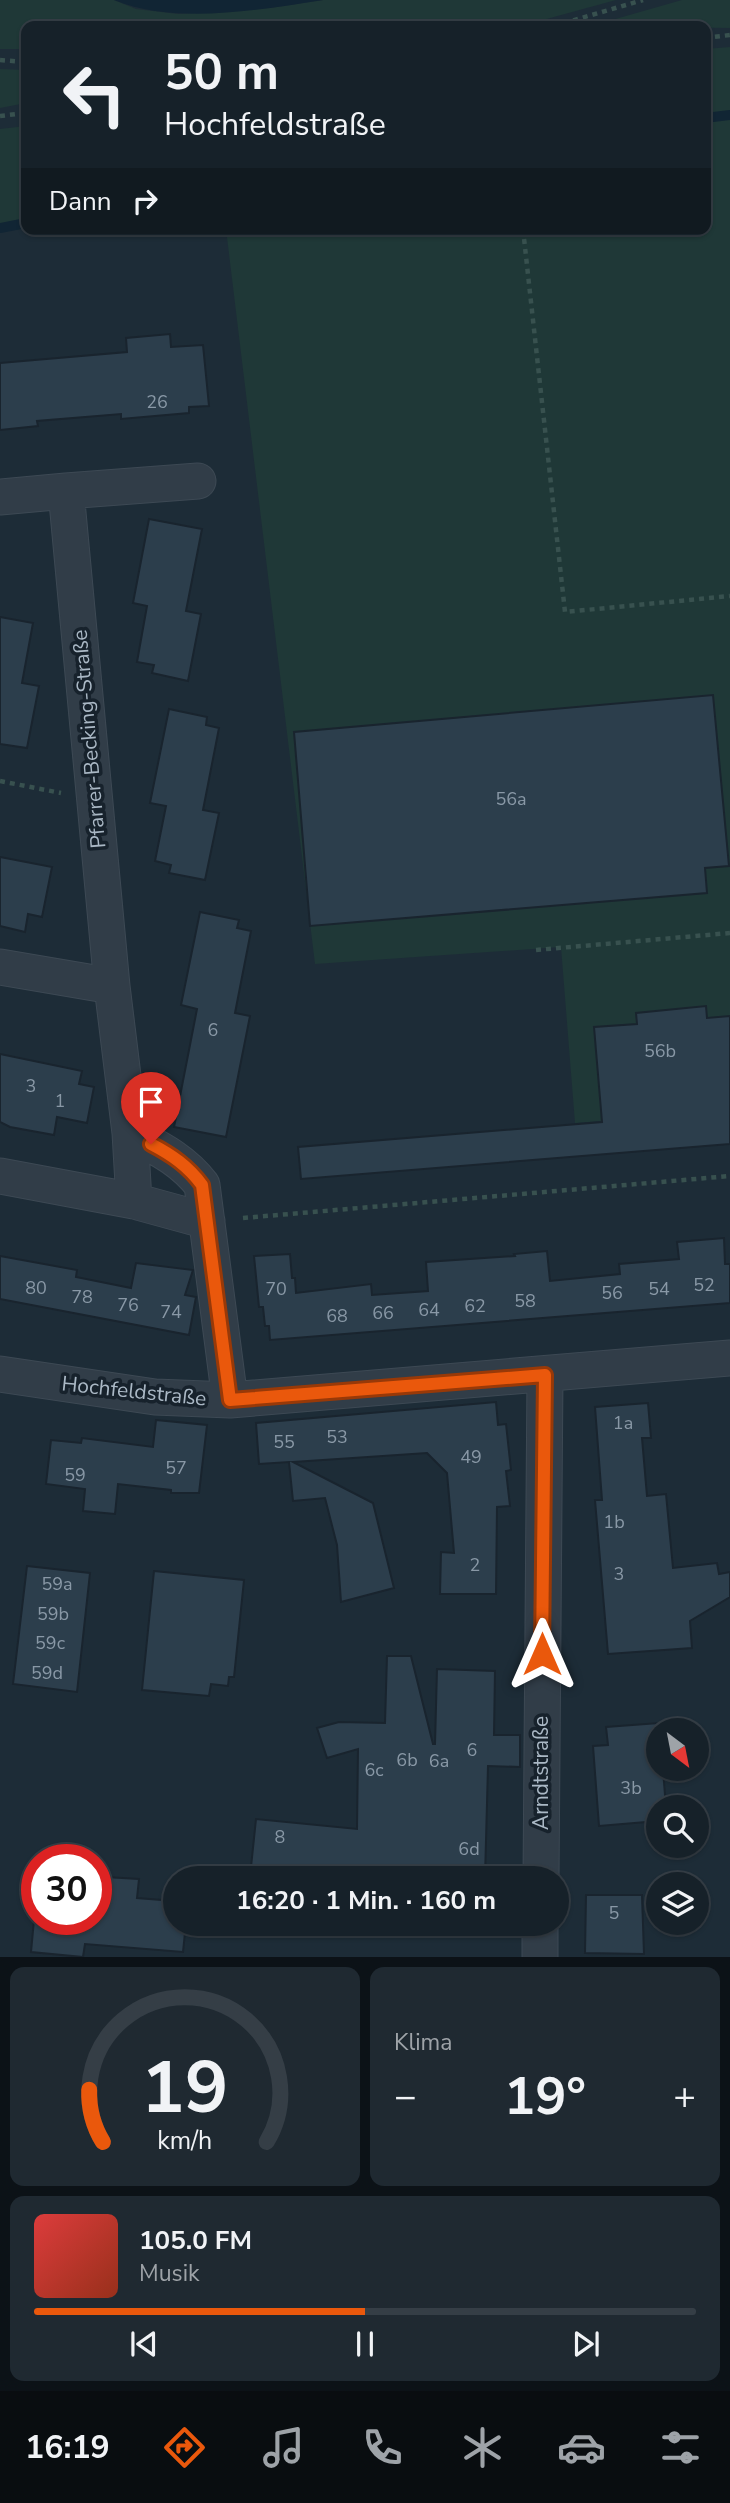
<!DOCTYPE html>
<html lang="de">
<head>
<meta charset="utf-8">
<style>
	:root { --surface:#162129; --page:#1f2931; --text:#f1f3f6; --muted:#9ea3a8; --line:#353e46; --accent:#ea580c }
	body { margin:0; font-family:"Nunito Sans",sans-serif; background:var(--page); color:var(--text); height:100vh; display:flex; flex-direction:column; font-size:26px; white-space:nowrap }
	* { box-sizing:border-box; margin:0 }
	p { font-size:23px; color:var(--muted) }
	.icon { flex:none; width:38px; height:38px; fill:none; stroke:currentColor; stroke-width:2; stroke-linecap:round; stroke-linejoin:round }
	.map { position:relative; height:1957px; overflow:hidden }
	.panel { display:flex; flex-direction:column; gap:10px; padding:10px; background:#0c1217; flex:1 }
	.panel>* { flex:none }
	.guide { position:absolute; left:21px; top:21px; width:690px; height:214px; border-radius:14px; box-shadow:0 2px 5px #0004,0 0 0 2px var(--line); background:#162129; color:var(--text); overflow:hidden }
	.needle { width:46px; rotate:148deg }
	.buttons { position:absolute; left:646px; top:1718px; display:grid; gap:14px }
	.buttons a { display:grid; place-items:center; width:63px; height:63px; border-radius:50%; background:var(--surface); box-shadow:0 2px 5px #0004,0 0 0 2px var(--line); font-size:35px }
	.speed { position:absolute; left:21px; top:1844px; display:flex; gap:14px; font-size:35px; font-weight:700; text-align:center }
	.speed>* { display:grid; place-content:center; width:91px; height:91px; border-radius:50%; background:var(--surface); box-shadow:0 2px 5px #0004,0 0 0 2px var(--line); line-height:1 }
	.speed .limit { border:10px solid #d22; background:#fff; color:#111 }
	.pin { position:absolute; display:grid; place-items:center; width:60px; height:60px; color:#fff; margin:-72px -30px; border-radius:50% 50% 50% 0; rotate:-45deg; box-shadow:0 0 7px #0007 }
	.pin .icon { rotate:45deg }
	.me { position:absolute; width:77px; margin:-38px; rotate:0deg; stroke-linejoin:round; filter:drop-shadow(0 0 5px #0008) }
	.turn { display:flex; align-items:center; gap:24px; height:147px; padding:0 28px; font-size:32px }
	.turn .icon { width:91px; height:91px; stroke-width:2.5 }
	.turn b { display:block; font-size:49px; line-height:60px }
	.then { display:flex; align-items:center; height:66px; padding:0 28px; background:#0003; gap:14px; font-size:26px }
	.big { font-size:52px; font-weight:700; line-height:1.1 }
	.panel .tile { flex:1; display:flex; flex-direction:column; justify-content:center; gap:10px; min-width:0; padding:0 24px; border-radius:14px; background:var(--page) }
	.panel .dial { align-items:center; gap:0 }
	.dial svg { height:182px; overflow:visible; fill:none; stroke:var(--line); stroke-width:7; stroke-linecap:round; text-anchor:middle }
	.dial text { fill:var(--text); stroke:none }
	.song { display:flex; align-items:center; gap:21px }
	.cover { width:84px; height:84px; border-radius:10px; background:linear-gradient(135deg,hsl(0 70% 55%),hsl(10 70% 35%)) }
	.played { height:7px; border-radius:4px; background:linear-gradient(90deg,var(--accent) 50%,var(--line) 50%) }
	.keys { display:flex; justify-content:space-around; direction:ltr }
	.heat { display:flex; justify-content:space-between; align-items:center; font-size:38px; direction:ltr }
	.panel .tiles { flex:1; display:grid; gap:10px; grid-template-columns:1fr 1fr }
	.tile:last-child { grid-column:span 2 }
	.trip { position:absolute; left:163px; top:1866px; width:406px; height:70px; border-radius:35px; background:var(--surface); box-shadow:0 2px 5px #0004,0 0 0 2px var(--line); font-weight:700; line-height:70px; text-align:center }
	.menu { display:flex; height:112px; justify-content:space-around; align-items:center; background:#090d10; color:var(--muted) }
	.menu .icon { width:49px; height:49px }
	.menu .current { color:var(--accent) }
	.menu b { font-size:32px; color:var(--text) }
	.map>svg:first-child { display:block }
	.green { fill:#1f3837 }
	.water { fill:#112534 }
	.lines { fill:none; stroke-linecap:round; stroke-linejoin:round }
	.stream { stroke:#112534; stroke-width:10 }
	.building { fill:#2c3e4c; stroke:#19242e; stroke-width:2 }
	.street-casing { stroke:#3d4954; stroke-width:37 }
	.path { stroke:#38514f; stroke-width:4.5; stroke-dasharray:5 5; stroke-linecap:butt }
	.street { stroke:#313d48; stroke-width:35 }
	.route-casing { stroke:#983908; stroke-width:18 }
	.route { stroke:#ea580c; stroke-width:12 }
	.labels { text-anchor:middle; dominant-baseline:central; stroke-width:7; stroke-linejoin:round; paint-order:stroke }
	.number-label { font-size:18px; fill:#8998a6 }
	.street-label { font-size:21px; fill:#aab8c5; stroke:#17222c }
</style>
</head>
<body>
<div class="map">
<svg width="730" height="1957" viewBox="0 0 730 1957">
	<rect width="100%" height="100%" fill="#1d2c37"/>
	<path class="green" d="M0,0H114L136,9L178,14L270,8L323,0H616L521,26H26V49H0Z
		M682,0H730V28L591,26Z
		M730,47V1111L575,1123L561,947L315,964L226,229H705V49Z
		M0,69L26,70V103L0,108Z
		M26,126V225L0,229V129Z"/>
	<path class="water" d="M114,0H323C259,10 175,25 114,0Z"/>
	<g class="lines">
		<path class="stream" d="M705,118L730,115
			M0,228L26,223"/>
	</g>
	<path class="building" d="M170,334L171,347L203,345L209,406L189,407V413L121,419V414L37,421L38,426L0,430V363L127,352L126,338Z
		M149,519L202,529L186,611L201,614L188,681L152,673L154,665L137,662L147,606L133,603Z
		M0,617L33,623L22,683L39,686L27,748L0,744Z
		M713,695L729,866L705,868L707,893L310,926L294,732Z
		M169,709L207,717L206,725L219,728L203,810L219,813L205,880L169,873L171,865L155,861L166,806L150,803Z
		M0,857L52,867L42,917L28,914L25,932L0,926Z
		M200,912L239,920L237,928L251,931L235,1013L250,1016L226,1137L174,1127L197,1009L181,1005Z
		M706,1006L707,1018L730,1016V1144L301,1179L298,1147L602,1122L594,1027L637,1024L636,1013Z
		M0,1054L82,1071L79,1084L94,1087L87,1123L57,1117L54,1135L10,1127L0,1122Z
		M724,1238L725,1264H730V1303L270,1340L269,1326H265L263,1307H259L254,1256L290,1254L292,1278H295L296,1293L371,1284L372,1295L428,1291L426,1262L515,1256L514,1254L547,1251L550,1281L620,1274L619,1264L679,1259L677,1242Z
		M0,1256L77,1270L76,1277L131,1288L136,1263L193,1270L185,1295L196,1297L189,1335L0,1299Z
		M496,1402L498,1425L506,1424L511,1470L506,1471L510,1506L497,1507L496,1594H440L441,1552L454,1553L447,1473L427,1453L293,1462L373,1503L394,1588L341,1602L337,1545L325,1498L293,1501L289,1462L259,1464L256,1423Z
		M648,1403L651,1438H642L647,1496L666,1494L673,1568L717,1563L719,1574L730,1572V1597L690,1621L692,1648L608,1654L595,1500H602L595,1407Z
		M156,1420L207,1425L199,1493H171V1490L118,1484L115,1514L83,1511L85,1489L46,1484L51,1440L81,1443L82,1438L153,1447Z
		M27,1566L90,1573L77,1692L13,1684Z
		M154,1571L244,1580L234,1677H229L228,1686L211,1684L209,1696L142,1690Z
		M387,1656H411L433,1744H435L437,1669L495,1671L494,1735H520V1767L488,1766L485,1878H299L300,1872L251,1867L256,1819L357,1829L358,1749L327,1758L317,1728L339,1722L385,1723Z
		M659,1723L658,1769H663L666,1808H658V1821L599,1826L593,1746L608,1745L606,1727Z
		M105,1877L139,1879L137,1898L175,1901V1923H186L183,1952L85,1944L83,1957L31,1952L34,1920H101Z
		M586,1895H642L644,1954L585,1953Z"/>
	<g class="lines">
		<defs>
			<path id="street" d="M66,491L198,481
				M0,497L66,491L112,986L130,1133L134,1201
				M0,967L112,986
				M130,1133C158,1148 183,1160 202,1185L230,1400
				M0,1176L134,1201L207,1221
				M0,1374L155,1397L230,1400L730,1358
				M541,1878L545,1375
				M540,1957V1923"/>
		</defs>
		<use href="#street" class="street-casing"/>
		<path class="path" d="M554,26L643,0
			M705,38L730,35
			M0,60L26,62
			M0,116L26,113
			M523,229L565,612L730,596
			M0,781L61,793
			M536,950L730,933
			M243,1218L730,1176"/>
		<use href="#street" class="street"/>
	</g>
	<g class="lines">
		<defs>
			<path id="route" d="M151,1144C172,1155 188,1166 202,1185L230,1400L545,1375L542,1654"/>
		</defs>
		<use href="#route" class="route-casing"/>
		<use href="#route" class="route"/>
	</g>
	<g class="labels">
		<g class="number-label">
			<text x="157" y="402">26</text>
			<text x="511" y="799">56a</text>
			<text x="213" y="1030">6</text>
			<text x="660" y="1051">56b</text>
			<text x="31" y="1086">3</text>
			<text x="60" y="1101">1</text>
			<text x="704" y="1285">52</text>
			<text x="36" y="1288">80</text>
			<text x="276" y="1289">70</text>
			<text x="659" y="1289">54</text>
			<text x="612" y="1293">56</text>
			<text x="82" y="1297">78</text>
			<text x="525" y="1301">58</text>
			<text x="128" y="1305">76</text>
			<text x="475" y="1306">62</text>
			<text x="429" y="1310">64</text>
			<text x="171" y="1312">74</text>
			<text x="383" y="1313">66</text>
			<text x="337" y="1316">68</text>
			<text x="623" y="1423">1a</text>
			<text x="337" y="1437">53</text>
			<text x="284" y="1442">55</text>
			<text x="471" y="1457">49</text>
			<text x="176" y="1468">57</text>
			<text x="75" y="1475">59</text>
			<text x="614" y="1522">1b</text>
			<text x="475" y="1565">2</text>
			<text x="619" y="1574">3</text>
			<text x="57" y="1584">59a</text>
			<text x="53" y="1614">59b</text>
			<text x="50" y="1643">59c</text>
			<text x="47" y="1673">59d</text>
			<text x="472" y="1750">6</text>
			<text x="407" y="1760">6b</text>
			<text x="439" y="1761">6a</text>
			<text x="374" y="1770">6c</text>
			<text x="631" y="1788">3b</text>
			<text x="280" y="1837">8</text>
			<text x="469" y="1849">6d</text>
			<text x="614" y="1913">5</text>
		</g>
		<g class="street-label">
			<text transform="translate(89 739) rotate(-95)">Pfarrer-Becking-Straße</text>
			<text transform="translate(134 1391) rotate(6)">Hochfeldstraße</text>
			<text transform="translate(541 1773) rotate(-90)">Arndtstraße</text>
		</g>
	</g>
</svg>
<div class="buttons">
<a><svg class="needle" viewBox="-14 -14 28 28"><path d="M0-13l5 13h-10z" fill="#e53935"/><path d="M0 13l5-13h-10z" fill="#9ea3a8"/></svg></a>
<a><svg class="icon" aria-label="search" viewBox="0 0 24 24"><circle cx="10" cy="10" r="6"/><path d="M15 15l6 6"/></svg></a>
<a><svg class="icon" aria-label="layers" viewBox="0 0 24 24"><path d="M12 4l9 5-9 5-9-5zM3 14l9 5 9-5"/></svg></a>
</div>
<div class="speed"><div class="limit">30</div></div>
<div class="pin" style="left:151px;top:1144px;background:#d93025"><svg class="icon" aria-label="arrive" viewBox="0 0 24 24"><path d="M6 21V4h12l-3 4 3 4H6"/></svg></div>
<svg class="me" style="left:542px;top:1654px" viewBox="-20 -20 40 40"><path d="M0-17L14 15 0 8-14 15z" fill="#ea580c" stroke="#fff" stroke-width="4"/></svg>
<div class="trip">16:20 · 1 Min. · 160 m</div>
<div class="guide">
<div class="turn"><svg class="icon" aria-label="left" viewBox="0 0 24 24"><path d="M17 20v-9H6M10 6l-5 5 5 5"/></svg><div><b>50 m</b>Hochfeldstraße</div></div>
<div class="then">Dann<svg class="icon" aria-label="right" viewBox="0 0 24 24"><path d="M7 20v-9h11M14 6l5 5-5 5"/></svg></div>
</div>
</div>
<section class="panel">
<div class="tiles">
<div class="tile dial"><svg viewBox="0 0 100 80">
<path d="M14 69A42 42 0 1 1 86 69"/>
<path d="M14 69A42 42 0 0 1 8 46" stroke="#ea580c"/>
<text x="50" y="56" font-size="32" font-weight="700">19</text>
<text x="50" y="72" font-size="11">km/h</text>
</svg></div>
<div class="tile"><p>Klima</p>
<div class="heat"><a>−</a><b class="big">19°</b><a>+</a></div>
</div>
<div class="tile">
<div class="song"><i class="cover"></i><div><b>105.0 FM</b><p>Musik</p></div></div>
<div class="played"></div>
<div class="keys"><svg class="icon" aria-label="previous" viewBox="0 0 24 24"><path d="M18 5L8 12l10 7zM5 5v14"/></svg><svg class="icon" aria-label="pause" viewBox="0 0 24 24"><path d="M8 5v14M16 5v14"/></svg><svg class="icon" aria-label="next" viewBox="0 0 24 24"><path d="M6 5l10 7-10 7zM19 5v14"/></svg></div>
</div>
</div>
</section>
<nav class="menu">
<b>16:19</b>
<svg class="icon current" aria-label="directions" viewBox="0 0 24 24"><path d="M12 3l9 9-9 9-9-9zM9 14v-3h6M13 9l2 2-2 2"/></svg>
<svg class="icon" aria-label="music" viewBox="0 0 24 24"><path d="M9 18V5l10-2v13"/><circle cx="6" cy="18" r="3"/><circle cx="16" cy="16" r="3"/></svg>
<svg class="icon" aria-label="phone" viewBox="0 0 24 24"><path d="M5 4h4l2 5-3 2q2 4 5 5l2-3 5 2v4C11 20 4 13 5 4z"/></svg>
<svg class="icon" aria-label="climate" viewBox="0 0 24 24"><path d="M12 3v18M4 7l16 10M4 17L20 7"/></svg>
<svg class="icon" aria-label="car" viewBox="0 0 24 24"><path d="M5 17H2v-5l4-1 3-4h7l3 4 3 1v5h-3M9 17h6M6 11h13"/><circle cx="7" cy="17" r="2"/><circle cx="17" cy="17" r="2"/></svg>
<svg class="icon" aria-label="filters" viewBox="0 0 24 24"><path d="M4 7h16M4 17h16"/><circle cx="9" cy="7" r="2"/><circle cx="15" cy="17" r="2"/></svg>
</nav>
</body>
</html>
